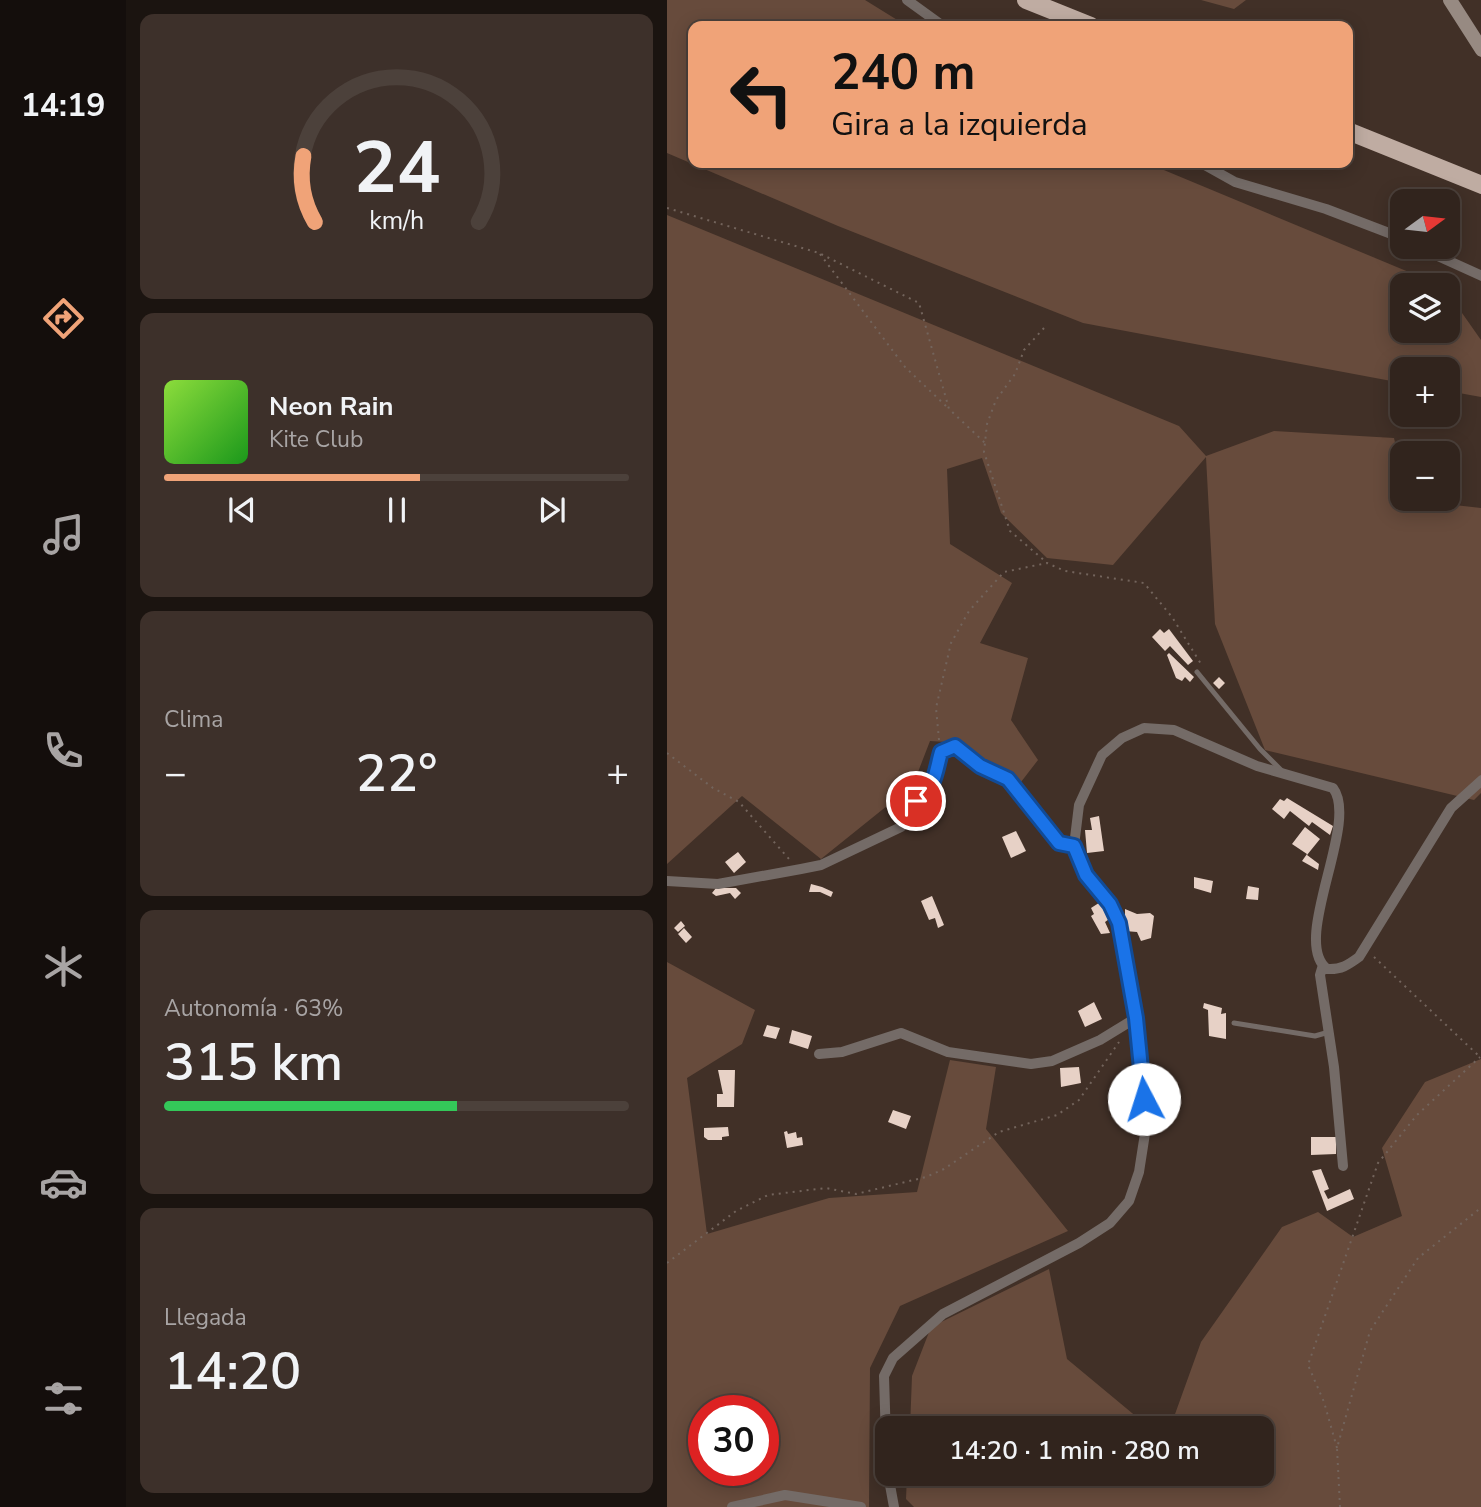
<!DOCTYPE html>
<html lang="es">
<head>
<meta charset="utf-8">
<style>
	:root { --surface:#31241d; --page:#3d302a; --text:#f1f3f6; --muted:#a8a4a4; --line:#4c413b; --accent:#f0a378 }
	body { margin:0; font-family:"Nunito Sans",sans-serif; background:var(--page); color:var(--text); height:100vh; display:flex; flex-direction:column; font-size:26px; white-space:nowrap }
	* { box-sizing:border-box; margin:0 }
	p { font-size:23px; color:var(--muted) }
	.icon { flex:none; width:38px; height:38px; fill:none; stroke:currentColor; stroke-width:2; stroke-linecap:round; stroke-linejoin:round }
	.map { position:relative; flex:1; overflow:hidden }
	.sheet { display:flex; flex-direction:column; gap:14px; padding:14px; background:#1b1410; width:541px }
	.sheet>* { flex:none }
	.top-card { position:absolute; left:21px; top:21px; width:665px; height:147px; border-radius:14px; box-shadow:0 4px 18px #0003,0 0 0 2px var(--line); background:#f0a378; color:#111; overflow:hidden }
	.needle { width:46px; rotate:75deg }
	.tools { position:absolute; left:723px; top:189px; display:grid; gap:14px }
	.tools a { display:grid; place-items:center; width:70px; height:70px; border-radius:14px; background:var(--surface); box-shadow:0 4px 18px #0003,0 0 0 2px var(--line); font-size:35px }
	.speed { position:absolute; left:21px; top:1395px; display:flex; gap:14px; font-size:35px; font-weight:700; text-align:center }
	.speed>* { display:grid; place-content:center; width:91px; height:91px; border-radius:50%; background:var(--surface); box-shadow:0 4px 18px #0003,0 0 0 2px var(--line); line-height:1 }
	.speed .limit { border:10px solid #d22; background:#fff; color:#111 }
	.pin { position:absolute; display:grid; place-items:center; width:60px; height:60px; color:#fff; margin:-30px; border:4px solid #fff; border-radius:50%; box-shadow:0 2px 7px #0007 }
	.me { position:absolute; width:77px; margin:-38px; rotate:355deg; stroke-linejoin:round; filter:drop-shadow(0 0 5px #0008) }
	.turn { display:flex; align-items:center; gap:24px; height:147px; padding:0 28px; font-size:32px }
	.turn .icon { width:91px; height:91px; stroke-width:2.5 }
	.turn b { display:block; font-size:49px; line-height:60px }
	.big { font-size:52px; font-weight:600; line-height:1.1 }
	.sheet .widget { flex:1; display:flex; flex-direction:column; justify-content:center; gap:10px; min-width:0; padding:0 24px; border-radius:14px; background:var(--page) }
	.sheet .dial { align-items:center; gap:0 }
	.dial svg { height:182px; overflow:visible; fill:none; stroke:var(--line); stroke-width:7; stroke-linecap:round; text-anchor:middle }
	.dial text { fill:var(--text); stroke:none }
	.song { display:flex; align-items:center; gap:21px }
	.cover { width:84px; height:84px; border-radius:10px; background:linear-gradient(135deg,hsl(90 70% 55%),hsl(120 70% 35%)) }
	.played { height:7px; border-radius:4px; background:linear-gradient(90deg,var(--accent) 55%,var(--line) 55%) }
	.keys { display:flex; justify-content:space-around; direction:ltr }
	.heat { display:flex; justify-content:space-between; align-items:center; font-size:38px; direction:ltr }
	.charge { height:10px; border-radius:5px; background:linear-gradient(90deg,#34c759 63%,var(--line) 0) }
	.trip { position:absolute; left:208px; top:1416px; width:399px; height:70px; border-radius:14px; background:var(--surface); box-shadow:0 4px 18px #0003,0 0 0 2px var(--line); font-weight:600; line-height:70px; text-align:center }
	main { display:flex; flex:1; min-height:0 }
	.dock { display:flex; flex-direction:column; width:126px; justify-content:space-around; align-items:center; background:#140e0c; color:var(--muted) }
	.dock .icon { width:49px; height:49px }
	.dock .selected { color:var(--accent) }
	.dock b { font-size:32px; color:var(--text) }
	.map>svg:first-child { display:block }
	.green { fill:#674b3c; fill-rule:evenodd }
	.building { fill:#e7d1c6 }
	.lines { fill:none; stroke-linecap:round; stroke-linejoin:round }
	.path { stroke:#73645c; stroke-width:2; stroke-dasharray:2 5; stroke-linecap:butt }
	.service { stroke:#746b67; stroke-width:5 }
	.minor { stroke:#746b67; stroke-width:10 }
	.secondary { stroke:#978a82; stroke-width:14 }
	.trunk { stroke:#bfaca2; stroke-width:18 }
	.route-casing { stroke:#114b97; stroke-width:18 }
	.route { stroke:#1a73e8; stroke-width:12 }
</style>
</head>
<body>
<main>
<nav class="dock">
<b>14:19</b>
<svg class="icon selected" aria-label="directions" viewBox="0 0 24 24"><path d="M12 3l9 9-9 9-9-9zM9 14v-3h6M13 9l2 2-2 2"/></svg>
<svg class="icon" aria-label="music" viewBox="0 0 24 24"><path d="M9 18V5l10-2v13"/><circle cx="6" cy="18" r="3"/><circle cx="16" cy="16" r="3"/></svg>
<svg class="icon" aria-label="phone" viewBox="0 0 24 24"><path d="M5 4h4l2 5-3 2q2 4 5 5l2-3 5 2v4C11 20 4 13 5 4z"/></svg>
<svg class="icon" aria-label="climate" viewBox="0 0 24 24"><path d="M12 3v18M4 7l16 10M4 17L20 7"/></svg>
<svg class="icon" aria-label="car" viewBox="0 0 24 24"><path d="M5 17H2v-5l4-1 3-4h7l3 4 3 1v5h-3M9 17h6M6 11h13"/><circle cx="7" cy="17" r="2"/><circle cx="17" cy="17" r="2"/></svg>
<svg class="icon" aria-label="filters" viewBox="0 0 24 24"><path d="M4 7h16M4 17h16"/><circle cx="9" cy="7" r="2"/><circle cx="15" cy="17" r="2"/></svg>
</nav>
<section class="sheet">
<div class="widget dial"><svg viewBox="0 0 100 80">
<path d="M14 69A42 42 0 1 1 86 69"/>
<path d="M14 69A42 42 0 0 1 9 40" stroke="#f0a378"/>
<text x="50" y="56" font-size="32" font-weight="700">24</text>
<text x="50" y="72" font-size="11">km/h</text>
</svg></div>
<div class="widget">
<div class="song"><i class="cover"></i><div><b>Neon Rain</b><p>Kite Club</p></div></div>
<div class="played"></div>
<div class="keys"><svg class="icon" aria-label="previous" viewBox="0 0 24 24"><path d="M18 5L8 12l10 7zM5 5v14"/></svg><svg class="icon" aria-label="pause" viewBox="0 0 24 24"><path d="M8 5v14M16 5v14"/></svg><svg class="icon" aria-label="next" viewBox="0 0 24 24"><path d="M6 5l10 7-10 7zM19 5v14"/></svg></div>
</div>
<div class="widget"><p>Clima</p>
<div class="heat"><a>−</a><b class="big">22°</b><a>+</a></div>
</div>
<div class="widget"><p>Autonomía · 63%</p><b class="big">315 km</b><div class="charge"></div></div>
<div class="widget"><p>Llegada</p><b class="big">14:20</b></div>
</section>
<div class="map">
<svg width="815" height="1507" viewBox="0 0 815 1507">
	<rect width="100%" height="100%" fill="#413027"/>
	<path class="green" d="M0,0H198L240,26H26V163H480L773,285H735V331H780L781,293L814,340V397L781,391L780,369H735V383L416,323L171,226L0,153Z
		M534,0H579L567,9Z
		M0,215L512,426L539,456L607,431L727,438L735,473V499L814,508V793L807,800L598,750L548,624L539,457L446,565L380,558L334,513L315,458L280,469L283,544L345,583L313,643L361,658L344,720L371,760L354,782L319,764L295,743L263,741L246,785L154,859L75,796L0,864Z
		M0,962L88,1010L75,1044L20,1078L40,1234L162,1198L250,1192L283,1060L329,1067L319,1129L401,1231L233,1306L203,1368L202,1507H0ZM37,1410H96V1470H37Z
		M814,1059V1507H247L239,1499L240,1474H595V1428H503L534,1342L615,1227L651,1212L686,1237L735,1216L715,1148L758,1082Z
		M382,1269L400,1359L483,1428H243L245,1376L264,1327Z"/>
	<path class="building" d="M493,629L497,633L502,629L526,661L521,665L503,646L498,651L485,637Z
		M502,653L527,677L523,682L518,677L515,681L509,678L500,655Z
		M552,677L558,683L552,689L546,683Z
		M620,798L666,826L663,835L645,822L642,826L623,811L617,819L605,809L613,799L617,801Z
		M432,816L437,851L420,853L418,830H425L423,818Z
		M638,827L653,839L640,855L652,864L651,870L635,861L640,854L625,844Z
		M349,831L359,851L344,858L335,837Z
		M71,852L79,862L67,873L58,862Z
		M527,877L546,881L544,893L527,888Z
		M144,884L155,887L166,892L164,897L153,892H142Z
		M581,886L592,888L591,900L579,899Z
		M49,888H69L74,893L68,899L63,893L49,896L45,893Z
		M265,896L277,925L271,928L268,918L262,920L254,901Z
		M435,901L445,917L438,922L443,933L434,934L424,916L427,914L424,908Z
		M458,909L470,914L483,913L487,916L484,938L474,941L470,932L458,931Z
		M14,921L18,926L11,932L7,928Z
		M17,928L25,937L19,943L11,934Z
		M427,1002L435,1019L418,1027L411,1011Z
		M537,1003L555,1008L554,1014L559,1013V1039L542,1036L541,1010L536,1008Z
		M100,1025L113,1028L109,1039L96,1036Z
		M125,1030L145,1036L141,1049L122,1043Z
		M412,1067L414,1083L394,1087L393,1068Z
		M51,1070H68L67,1107H50V1094H56Z
		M226,1110L244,1116L239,1129L221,1122Z
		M61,1127L62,1136L55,1137V1140H41L37,1137V1128Z
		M120,1131L121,1134L129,1132L130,1138L135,1137L136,1145L120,1148L117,1132Z
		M644,1137H669V1154L644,1155Z
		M654,1169L662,1189L657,1191L661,1199L683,1189L687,1199L660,1211L645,1171Z"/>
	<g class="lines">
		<path class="path" d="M0,208L152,253L252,303L282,409L318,443
			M153,254L238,367L281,408
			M377,328L357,350L348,374L329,400L320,424L317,452L343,531L379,562
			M272,740L269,708L284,643L302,611L337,572L380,563L398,571L477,583L505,617L534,664
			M0,753L46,788L72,802L122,859
			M707,957L812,1056
			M0,1263L69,1211L101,1195L159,1188L189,1194L259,1177L277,1169L332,1132L390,1115L412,1100L452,1042
			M670,1448L657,1402L641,1365L711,1163L750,1115L813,1057
			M673,1507L670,1448L703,1331L751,1258L815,1207"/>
		<path class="service" d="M530,672L593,749L615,771
			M567,1023L648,1036L662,1032"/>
		<path class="minor" d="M240,0L276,26
			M534,163L568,182L659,209L735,238
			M751,247L815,276
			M0,881L51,884L134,869L154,865L234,827L249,801L261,793L271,776L274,752L288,746L313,766L341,779L392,843L407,846
			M656,965L653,975L667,1067L676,1166
			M152,1054L175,1052L234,1033L281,1052L364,1064L385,1061L433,1040L469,1018
			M220,1473L217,1376L226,1358L276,1314L412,1243L443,1223L462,1201L472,1172L479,1127L469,1018L452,923L443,904L419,875L407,846L412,805L435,755L455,738L477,728L507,730L590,766L666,788C693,823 623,941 660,969C674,970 681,965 692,957L784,808L815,780
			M221,1474L227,1507
			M65,1507L118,1495L194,1507"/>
		<path class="secondary" d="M783,0L815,50"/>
		<path class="trunk" d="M359,0L424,26
			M681,131L815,185"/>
	</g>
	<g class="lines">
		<defs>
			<path id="route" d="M249,801C269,787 268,773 274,752L288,746L313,766L341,779L392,843L407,846L419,875L443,904L452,923L469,1018L477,1099"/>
		</defs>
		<use href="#route" class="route-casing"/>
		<use href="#route" class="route"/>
	</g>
</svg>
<div class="tools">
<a><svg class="needle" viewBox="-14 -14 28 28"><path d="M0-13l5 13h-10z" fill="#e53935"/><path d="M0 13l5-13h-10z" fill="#a8a4a4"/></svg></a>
<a><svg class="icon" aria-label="layers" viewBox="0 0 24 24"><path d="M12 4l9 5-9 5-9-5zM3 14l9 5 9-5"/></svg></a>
<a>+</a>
<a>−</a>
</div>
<div class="speed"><div class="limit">30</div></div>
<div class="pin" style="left:249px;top:801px;background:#d93025"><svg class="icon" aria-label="arrive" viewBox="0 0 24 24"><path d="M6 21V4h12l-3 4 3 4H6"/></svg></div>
<svg class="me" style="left:477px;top:1099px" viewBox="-20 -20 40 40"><circle r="19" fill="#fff"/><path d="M0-13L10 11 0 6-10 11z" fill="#1a73e8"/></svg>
<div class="trip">14:20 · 1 min · 280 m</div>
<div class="top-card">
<div class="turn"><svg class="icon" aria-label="left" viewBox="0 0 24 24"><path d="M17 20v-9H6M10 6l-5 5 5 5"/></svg><div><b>240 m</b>Gira a la izquierda</div></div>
</div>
</div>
</main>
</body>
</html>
